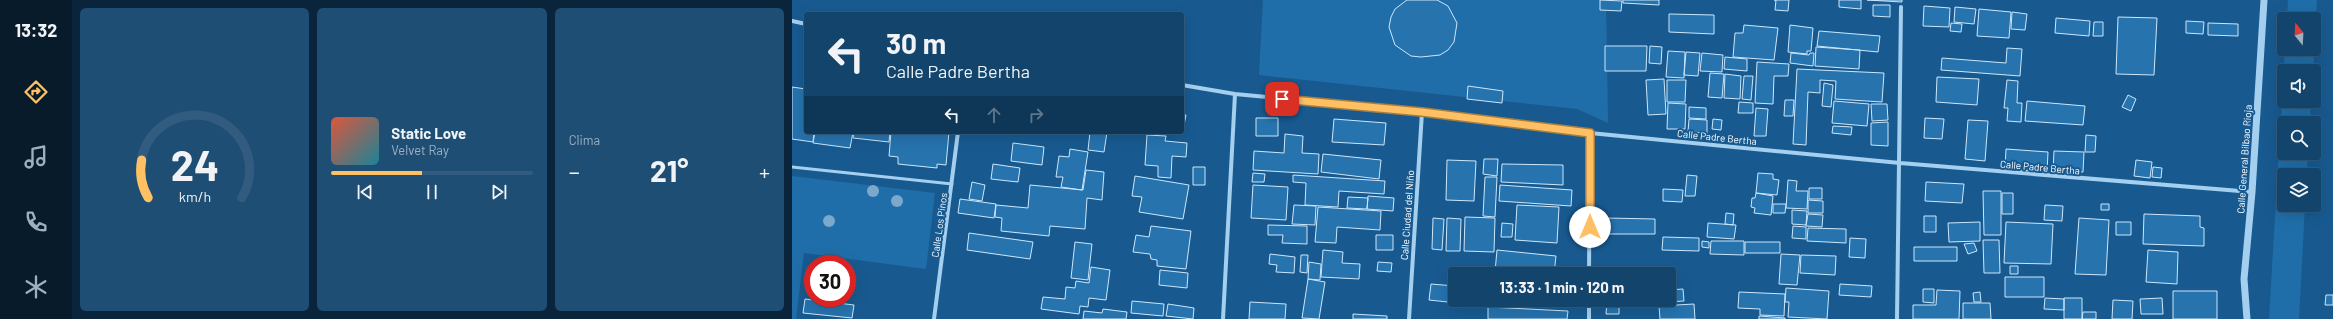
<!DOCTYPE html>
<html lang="es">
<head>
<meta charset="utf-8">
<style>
	:root { --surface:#12446c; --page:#1f4e74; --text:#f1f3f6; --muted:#9cb0c2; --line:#315c7f; --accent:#ffc064 }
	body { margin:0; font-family:Barlow,sans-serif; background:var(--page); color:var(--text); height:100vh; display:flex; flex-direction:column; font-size:15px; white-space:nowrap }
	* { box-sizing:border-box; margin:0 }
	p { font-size:13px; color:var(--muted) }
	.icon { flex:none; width:22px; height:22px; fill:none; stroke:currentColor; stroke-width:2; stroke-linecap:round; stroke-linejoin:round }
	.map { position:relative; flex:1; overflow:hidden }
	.sheet { display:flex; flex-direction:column; gap:8px; padding:8px; background:#0a253b; width:720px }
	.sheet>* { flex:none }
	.hud { position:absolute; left:12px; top:12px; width:380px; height:122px; border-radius:4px; box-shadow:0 4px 16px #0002,0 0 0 1px var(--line); background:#12446c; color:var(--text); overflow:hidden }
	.needle { width:26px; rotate:342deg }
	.fabs { position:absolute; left:1485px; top:12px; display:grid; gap:8px }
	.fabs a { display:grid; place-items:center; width:44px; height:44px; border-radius:4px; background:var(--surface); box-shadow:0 4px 16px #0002,0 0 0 1px var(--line); font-size:20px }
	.speed { position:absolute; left:12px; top:255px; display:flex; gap:8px; font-size:20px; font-weight:700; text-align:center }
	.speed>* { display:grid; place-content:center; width:52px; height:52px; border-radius:50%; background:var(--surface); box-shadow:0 4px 16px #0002,0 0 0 1px var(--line); line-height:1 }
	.speed .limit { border:6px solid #d22; background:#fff; color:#111 }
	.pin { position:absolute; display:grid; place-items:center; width:34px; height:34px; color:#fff; margin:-17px; border-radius:8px; box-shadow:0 2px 6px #0006 }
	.me { position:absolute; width:44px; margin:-22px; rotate:0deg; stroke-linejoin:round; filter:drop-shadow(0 0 3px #0008) }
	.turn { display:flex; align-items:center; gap:14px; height:84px; padding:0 16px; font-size:18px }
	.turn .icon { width:52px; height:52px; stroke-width:2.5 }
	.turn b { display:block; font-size:28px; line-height:34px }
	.lanes { display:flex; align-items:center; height:38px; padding:0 16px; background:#0003; justify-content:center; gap:20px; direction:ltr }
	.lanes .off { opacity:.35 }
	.big { font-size:30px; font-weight:700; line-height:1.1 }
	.sheet .widget { flex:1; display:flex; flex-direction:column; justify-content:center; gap:6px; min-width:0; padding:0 14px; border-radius:6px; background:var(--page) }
	.sheet .dial { align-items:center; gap:0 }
	.dial svg { height:104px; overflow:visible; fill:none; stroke:var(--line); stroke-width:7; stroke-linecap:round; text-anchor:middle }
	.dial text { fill:var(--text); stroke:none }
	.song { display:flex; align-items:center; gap:12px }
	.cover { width:48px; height:48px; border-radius:6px; background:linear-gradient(135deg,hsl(10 70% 55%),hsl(190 70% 35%)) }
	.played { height:4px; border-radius:2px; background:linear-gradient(90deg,var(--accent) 45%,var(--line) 45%) }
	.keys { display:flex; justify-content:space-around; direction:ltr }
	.heat { display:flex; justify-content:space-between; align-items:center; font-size:22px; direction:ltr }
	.sheet .tiles { flex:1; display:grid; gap:8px; grid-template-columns:repeat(3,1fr) }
	.trip { position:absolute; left:656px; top:267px; width:228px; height:40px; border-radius:4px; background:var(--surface); box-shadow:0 4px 16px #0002,0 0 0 1px var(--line); font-weight:700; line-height:40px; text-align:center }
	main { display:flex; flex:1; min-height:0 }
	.menu { display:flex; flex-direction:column; width:72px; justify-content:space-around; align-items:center; background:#071b2b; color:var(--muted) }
	.menu .icon { width:28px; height:28px }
	.menu .on { color:var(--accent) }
	.menu b { font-size:18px; color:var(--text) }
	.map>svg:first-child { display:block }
	.green { fill:#206ea9 }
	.building { fill:#2673ae; stroke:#cce7fb }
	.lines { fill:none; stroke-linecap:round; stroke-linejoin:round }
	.service { stroke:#a5cfef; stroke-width:3 }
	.minor { stroke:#a5cfef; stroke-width:4 }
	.tertiary { stroke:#a5cfef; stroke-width:7 }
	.tree { fill:#7ba8cb }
	.route-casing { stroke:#a67d41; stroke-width:10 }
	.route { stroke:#ffc064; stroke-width:7 }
	.labels { text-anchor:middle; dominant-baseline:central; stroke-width:4; stroke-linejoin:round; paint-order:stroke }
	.street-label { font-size:10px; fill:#fff; stroke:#185a90 }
</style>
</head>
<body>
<main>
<nav class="menu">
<b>13:32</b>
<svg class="icon on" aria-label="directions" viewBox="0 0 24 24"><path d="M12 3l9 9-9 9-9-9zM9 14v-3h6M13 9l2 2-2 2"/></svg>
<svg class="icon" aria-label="music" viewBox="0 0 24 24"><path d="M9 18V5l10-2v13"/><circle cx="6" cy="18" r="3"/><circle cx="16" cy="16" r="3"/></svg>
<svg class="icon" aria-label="phone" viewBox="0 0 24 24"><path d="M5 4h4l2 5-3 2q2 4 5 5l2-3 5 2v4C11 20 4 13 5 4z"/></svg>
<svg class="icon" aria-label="climate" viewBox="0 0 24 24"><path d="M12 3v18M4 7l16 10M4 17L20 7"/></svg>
</nav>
<section class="sheet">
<div class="tiles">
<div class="widget dial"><svg viewBox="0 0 100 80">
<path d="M14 69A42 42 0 1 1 86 69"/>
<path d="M14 69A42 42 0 0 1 9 40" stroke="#ffc064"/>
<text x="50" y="56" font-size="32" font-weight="700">24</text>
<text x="50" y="72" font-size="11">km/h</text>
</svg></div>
<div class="widget">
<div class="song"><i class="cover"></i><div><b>Static Love</b><p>Velvet Ray</p></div></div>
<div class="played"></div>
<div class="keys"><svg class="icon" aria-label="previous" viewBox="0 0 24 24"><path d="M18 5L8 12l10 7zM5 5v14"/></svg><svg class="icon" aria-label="pause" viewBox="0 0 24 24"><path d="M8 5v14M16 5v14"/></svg><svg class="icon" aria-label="next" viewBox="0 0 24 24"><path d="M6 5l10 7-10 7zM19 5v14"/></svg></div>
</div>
<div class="widget"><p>Clima</p>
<div class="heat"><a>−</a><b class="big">21°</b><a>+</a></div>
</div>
</div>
</section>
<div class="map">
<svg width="1541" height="319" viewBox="0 0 1541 319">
	<rect width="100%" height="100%" fill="#185a90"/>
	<path class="green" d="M471,0H814L816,123L785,109L467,75Z
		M1496,0H1525L1521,71H1492V101H1519L1518,123H1492V153H1516L1515,175H1492V205H1513L1507,319H1477L1493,49H1522V19H1495Z
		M0,176L143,193L134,269L12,253L4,319H0Z"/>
	<path class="building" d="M615,0H645L656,6L665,23L662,42L656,50L648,55L629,57L619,56L603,45L597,27L599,17L603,9Z
		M808,0L830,1L829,11L808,10Z
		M831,0H867V5L831,3Z
		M982,0H997L996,11L983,10L984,0Z
		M1047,0H1069V9L1047,7Z
		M1075,0H1110V2Z
		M1081,5H1098V17L1081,16Z
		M1132,6L1158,8L1157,27L1131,26Z
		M1163,7L1184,9L1182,24L1162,22Z
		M1187,9L1219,12L1217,38L1185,36Z
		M1220,12L1235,14L1233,30L1219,29Z
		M877,14L922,15V34L877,32Z
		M1326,17L1365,18L1362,75L1324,74Z
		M1264,18L1298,21L1297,36L1263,33Z
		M1394,21L1412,22L1411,34L1394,33Z
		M1302,22H1311V36H1301Z
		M1159,23L1170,24L1169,32L1158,31Z
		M1416,23L1446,24V36L1416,35Z
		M952,25L986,28L982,60L941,57L943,33H951Z
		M998,25L1021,28L1019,51H1015V54L996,52Z
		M1027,31L1088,36L1086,52L1025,46Z
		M813,46H855L854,71H813Z
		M858,46L870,47L869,64L857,63Z
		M1024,47L1068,50L1067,69L1023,66Z
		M1215,48L1230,49L1228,76L1149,70L1150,58L1214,63Z
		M876,51L893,52L892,78L874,77Z
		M894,52L908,53L906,76L892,75Z
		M910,53L931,55L930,72L908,71Z
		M999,53L1017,55L1018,53H1022L1021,66L998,63Z
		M933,57L955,59V71L932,69Z
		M965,62L997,64L996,76H982L981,104L963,103Z
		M1005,69L1092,73L1090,102L1043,99L1044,81L1028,80V93L1016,92L1014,145L1001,144Z
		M918,73L932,74L930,98L916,97Z
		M933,74L949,76L948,99L932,98Z
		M952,76H961L959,100L950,99Z
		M1145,77L1187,79L1185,105L1144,102Z
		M872,79L874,114L856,115L854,80Z
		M875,80H894L893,102H875Z
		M1215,80L1226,81L1225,103H1230L1229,122L1215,121L1216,108H1212Z
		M1032,83L1041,85L1039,107L1030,106Z
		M676,86L711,91L710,103L675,99Z
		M0,87L14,89V132H22L21,142L0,139Z
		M1336,95L1344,99L1339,111L1330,107Z
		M993,100H1002L1001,116H992Z
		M1042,101L1077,104L1075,126L1040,123Z
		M1235,101L1293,106L1291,125L1233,121Z
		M947,102L961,103V113H946Z
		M876,103L894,104L893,129H875Z
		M1079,104H1095L1096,120L1080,121Z
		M897,107L914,108V119L897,118Z
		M964,108L976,109L974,136H962Z
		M390,115H394L391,130H390Z
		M464,118H486V136H464Z
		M1133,118L1152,119L1150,139L1132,138Z
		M542,119L594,123L592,145L540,142Z
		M897,119L915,120V133L896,132Z
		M921,119L930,120L929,130L920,129Z
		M1176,120L1196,121L1193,161L1173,159Z
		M1096,122V146L1079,145V123Z
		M1041,126L1060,127L1059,135L1040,133Z
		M23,132H61L58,148L21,143Z
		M62,132H98L97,142L61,138Z
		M99,132H157L154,165L145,164V168L106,164V157L97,156Z
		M298,132H315L312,152L296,150Z
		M493,134L511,136L510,153L527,154L526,174L461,170L462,151L492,153Z
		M355,135L374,136L373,141L395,143L394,157L380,156L379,178L366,177V166L353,165Z
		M1294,135L1304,136L1303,152H1293Z
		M221,143L252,147L250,165L219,161Z
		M278,149L296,152L290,190L269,187L271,177H264L267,156L277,157Z
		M1214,149L1256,152L1255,172L1213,169Z
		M1262,151L1292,152L1291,172L1261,171Z
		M531,154L589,160L587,179L529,172Z
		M692,159H706L705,176L691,174Z
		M655,160L684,161L682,201L654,200Z
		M1344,160L1360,162L1358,178L1342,176Z
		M201,164L228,168L226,182L199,179Z
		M710,164L771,165V185L709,182Z
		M401,167H413V185H401Z
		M1361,167L1370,168L1369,178L1360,177Z
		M294,170L312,172L310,200L295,198L293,229L258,226L257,236L209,231L210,218L203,217L204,205L236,208L238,185L291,190Z
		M461,173L473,174L472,182H460Z
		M966,173L981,174V179L987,180L985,195L964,193Z
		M501,175L593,181L592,194L547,191L546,207L513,205L514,183L501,182Z
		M895,175L905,176L903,196H893Z
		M343,176L397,185L391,219L347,212L350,197L340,196Z
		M693,177H705L703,217L691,216Z
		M996,180L1005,181L1004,191H1016L1015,209L994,208Z
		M180,182L193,185L190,201L177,199Z
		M1134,182L1172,184L1170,203L1133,201Z
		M461,185L496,187L494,220L459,218Z
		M708,185L780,190L779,206L707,201Z
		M1017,188H1030V199H1017Z
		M871,189L891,190L890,202L871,201Z
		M1191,191H1209V235H1192Z
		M964,193L981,196L979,215L962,213L963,208L959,207L960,198H963Z
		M1210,193H1221V214H1210Z
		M576,196L602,198L601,211L575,209Z
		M556,197L576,198L575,209L555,208Z
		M168,199L204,204L202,218L166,213Z
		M1016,200L1031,201V213H1016Z
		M981,204H994L993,213H981Z
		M1309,204H1317V210H1309Z
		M502,205L524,206L523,225L500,224Z
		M725,205L767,207L765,243L723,240Z
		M1253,205L1271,206L1270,221L1252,220Z
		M526,207L589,211L588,230L545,227L544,243L523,242Z
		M1000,210L1015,211L1014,225L1000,224Z
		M934,213L942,214L941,225L933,224Z
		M1016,214L1031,215L1030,227L1014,226Z
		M1352,214L1408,216V227L1412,228V246L1351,244Z
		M1132,216H1144V232H1132Z
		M673,217L703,218L702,252L672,251Z
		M641,218L652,219L650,250L640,249Z
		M655,218L669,219L668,251H654Z
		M814,218L863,219V234H814Z
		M1287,218L1317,220L1314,275L1283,274Z
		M1188,222V241L1157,242L1156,223Z
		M1214,222L1261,224L1259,264L1212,263Z
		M1324,222H1339V235H1324Z
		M710,223L721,224L720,237H709Z
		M916,223L944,225L942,239L915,237Z
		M476,225L515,226V244L490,243L491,235H476Z
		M359,226L399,231L394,269L365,266V260L359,259L358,254L341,252L344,235L357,237Z
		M1001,226L1014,227V239L1000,238Z
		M1016,228L1054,229V243L1015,241Z
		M177,233L241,242L238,259L175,250Z
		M584,235H601V250H584Z
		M871,237L907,238V251L870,250Z
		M1058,238L1074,239L1073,258L1057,257Z
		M1191,240H1207L1208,273H1192Z
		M910,241L917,242V248L910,247Z
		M919,241H952V255L918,254Z
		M283,242L300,244L296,280L279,278Z
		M953,242H988V253H953Z
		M1182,243L1185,251L1176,254L1172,244Z
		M1122,247H1165V261H1122Z
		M531,250L551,252L550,263L568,264L567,279L529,277Z
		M705,250L764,256L762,274H705V272H703Z
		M1356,250L1386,252L1385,284L1354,282Z
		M478,254L503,257L502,273L484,272L485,265L477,264Z
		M989,254L1008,255L1005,285L987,284Z
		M509,255H516L515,273L508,272Z
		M1009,255L1044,256L1043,275L1008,273Z
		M24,260L49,263V264H23Z
		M517,262L529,264L528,280L516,279Z
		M586,262L600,263L599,272L585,271Z
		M1218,266H1226V274H1218Z
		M299,267L318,270L314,300L297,298L296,307L288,306L287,314L249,309L251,297L273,299L274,287L283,288L284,281L297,283Z
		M819,267H838V274H819Z
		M368,270L396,273L395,288L367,285Z
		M671,270L681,271V274H671Z
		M1213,277H1252V297H1213Z
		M20,279H21V296L17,295Z
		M516,279L533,282L527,319L510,318Z
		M639,284L663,286V300H685L684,305L637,300Z
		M1048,284L1080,286L1079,297L1047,295Z
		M994,288L1037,291L1035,319L996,317L997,302H993Z
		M891,289L892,301L876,302L877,290Z
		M1131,289H1142V303L1131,302Z
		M1145,290L1168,291L1167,319H1121V305H1144Z
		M1381,291H1425V319H1381Z
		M947,292L993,294L992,316L968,315V309L946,308Z
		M1188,292L1189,302H1182L1181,293Z
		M1534,295H1541V305H1533Z
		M1253,298L1272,299V310L1252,309Z
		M1272,298H1290V319H1272Z
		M1370,298L1371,314H1349L1348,299Z
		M13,299L62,305L60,318L11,313Z
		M815,300H827V314H814Z
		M1321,300L1341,301L1340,319H1320Z
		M340,301L372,304L371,316L339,313Z
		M458,302L494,304L493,319H457Z
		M1171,303H1198L1199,319H1171Z
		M376,304L402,308L401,319L374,316Z
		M902,304L903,319H868L867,306Z
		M696,307L776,311L775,319H696Z
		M311,309L335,312L334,319H291L292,311L310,313Z
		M1291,312H1304V319H1290Z
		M561,314L595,316V319H561Z
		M967,316L993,318V319H967Z"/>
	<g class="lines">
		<path class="service" d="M0,167L160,184"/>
		<path class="minor" d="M0,21L14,24
			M390,85L443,94L630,112L798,133L1108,163L1460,192
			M797,274L798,133
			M142,319L166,132
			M431,319L443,94
			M617,319L630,112
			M797,319V300
			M1105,319L1109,7"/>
		<path class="tertiary" d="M1455,319L1452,279L1460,192L1472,0"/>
	</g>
	<g class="tree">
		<circle cx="81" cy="191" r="6"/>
		<circle cx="105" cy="201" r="6"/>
		<circle cx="37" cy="221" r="6"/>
	</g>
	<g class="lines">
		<defs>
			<path id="route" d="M490,99L630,112L798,133V227"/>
		</defs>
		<use href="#route" class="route-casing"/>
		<use href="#route" class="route"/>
	</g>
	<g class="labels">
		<g class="street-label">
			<text transform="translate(925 137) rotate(6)">Calle Padre Bertha</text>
			<text transform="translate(1452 159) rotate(-86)">Calle General Bilbao Rioja</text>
			<text transform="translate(1248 167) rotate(5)">Calle Padre Bertha</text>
			<text transform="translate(615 215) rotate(-86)">Calle Ciudad del Niño</text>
			<text transform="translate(147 225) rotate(-82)">Calle Los Pinos</text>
		</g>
	</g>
</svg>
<div class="fabs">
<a><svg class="needle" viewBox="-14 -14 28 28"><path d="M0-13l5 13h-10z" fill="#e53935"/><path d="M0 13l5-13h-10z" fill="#9cb0c2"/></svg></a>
<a><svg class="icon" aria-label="sound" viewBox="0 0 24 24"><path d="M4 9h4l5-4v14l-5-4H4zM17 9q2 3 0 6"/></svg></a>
<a><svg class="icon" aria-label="search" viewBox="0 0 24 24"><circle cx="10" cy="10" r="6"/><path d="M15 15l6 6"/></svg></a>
<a><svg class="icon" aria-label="layers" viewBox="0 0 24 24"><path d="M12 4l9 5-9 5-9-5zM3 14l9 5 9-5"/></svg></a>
</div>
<div class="speed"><div class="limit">30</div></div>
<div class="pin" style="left:490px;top:99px;background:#d93025"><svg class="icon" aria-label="arrive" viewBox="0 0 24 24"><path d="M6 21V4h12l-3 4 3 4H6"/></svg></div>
<svg class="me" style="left:798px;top:227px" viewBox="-20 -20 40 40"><circle r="19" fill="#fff"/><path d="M0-13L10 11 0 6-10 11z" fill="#ffc064"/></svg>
<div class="trip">13:33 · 1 min · 120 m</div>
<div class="hud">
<div class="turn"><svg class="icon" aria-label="left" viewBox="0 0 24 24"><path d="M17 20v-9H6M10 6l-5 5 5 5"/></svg><div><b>30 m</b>Calle Padre Bertha</div></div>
<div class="lanes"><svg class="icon" aria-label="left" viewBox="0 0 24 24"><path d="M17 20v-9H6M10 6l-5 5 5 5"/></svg><svg class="icon off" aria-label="ahead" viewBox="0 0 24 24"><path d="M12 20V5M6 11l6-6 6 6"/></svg><svg class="icon off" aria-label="right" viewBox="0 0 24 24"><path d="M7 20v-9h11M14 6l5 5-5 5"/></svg></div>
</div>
</div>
</main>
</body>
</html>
